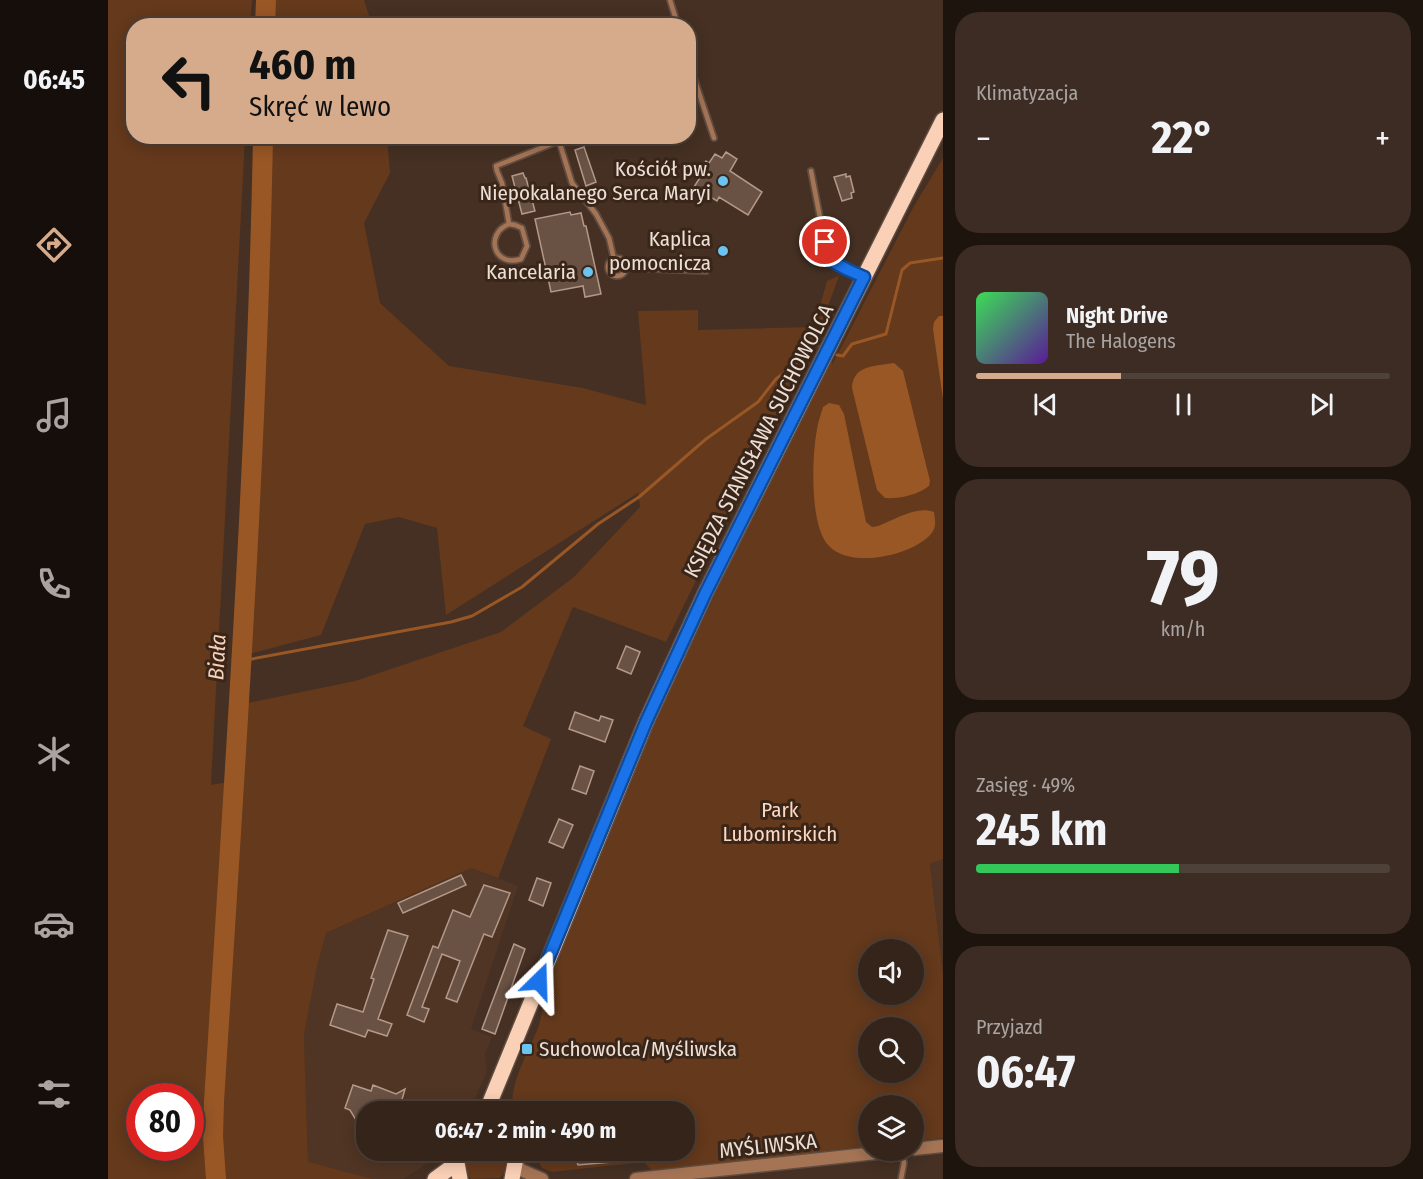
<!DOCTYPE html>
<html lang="pl">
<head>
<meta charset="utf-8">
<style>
	:root { --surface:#34241a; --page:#3c2c23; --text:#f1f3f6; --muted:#a9a4a2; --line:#4e4139; --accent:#d6ab8b }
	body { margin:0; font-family:"Fira Sans Condensed",sans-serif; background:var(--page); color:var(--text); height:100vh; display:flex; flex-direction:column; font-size:22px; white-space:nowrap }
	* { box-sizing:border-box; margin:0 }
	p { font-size:20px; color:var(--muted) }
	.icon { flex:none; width:33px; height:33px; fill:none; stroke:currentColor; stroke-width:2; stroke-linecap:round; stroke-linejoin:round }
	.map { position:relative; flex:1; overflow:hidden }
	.details { display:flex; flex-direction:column; gap:12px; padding:12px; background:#1d140e; width:480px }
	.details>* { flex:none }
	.guide { position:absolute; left:18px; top:18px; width:570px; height:126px; border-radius:24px; box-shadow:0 3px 15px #0003,0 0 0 2px var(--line); background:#d6ab8b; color:#111; overflow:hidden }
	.controls { position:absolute; left:750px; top:939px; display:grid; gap:12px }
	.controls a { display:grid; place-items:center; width:66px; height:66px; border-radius:50%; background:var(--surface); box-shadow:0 3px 15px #0003,0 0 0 2px var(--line); font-size:30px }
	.speed { position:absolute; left:18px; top:1083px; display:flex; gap:12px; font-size:30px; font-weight:700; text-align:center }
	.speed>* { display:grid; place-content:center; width:78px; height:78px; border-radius:50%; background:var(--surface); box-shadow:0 3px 15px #0003,0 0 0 2px var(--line); line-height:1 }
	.speed .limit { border:9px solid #d22; background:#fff; color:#111 }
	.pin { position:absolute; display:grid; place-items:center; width:51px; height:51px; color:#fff; margin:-26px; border:3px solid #fff; border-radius:50%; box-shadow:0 2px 6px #0007 }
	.me { position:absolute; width:66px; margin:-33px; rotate:22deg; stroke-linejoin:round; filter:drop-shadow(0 0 4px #0008) }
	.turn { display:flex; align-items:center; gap:21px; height:126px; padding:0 24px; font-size:27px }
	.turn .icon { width:78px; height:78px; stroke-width:2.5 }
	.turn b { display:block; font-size:42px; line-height:51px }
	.big { font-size:45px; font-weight:700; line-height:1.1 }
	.details .tile { flex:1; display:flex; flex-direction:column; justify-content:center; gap:9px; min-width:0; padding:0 21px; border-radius:24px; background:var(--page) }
	.details .dial { align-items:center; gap:0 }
	.dial b { font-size:78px; line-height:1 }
	.song { display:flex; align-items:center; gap:18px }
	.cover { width:72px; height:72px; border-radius:9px; background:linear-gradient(135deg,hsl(130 70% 55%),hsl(270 70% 35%)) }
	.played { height:6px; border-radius:3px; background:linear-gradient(90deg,var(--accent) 35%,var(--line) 35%) }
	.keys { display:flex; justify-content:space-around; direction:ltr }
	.heat { display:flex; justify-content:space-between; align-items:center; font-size:33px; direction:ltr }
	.charge { height:9px; border-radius:4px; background:linear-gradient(90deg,#34c759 49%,var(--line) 0) }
	.trip { position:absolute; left:248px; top:1101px; width:339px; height:60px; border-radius:24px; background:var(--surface); box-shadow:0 3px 15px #0003,0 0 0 2px var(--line); font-weight:700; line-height:60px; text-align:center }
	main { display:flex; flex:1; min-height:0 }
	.tab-bar { display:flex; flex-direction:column; width:108px; justify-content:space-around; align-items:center; background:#150e0a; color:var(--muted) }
	.tab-bar .icon { width:42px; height:42px }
	.tab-bar .on { color:var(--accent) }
	.tab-bar b { font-size:27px; color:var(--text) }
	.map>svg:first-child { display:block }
	.built { fill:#503524 }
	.green { fill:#64391c; fill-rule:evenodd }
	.water { fill:#995726 }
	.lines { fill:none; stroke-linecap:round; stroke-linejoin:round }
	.stream { stroke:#995726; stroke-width:3 }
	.river { stroke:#995726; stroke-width:20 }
	.building { fill:#695244; stroke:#b39989; stroke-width:1.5 }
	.service-casing { stroke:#604c40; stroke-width:8 }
	.tertiary-casing { stroke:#604c40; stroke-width:15 }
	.trunk-casing { stroke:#604c40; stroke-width:18 }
	.service { stroke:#a57455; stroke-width:4.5 }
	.tertiary { stroke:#a57455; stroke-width:12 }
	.trunk { stroke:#fad0b6; stroke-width:15 }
	.route-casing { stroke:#114b97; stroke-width:15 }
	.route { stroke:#1a73e8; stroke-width:10 }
	.poi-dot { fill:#6bc3f2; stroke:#3a2619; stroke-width:2 }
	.labels { text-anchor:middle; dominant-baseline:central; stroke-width:6; stroke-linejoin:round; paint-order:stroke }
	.poi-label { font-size:21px; fill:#ecdfd6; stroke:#3a2619; text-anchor:end }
	.street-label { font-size:21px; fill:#ecdfd6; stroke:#3a2619 }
	.park-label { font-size:21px; fill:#fed7bf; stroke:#3a2619 }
	.water-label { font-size:22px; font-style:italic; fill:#f8d1b9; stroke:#3a2619 }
</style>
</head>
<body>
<main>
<nav class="tab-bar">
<b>06:45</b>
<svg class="icon on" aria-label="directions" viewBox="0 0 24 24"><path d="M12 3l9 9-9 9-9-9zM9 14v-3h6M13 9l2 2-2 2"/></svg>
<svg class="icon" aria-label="music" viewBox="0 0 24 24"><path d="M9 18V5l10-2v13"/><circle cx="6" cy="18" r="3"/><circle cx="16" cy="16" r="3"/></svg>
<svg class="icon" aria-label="phone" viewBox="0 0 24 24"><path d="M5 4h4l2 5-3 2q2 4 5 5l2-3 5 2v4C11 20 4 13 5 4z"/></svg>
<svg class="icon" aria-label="climate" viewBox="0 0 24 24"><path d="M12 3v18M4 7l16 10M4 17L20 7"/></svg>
<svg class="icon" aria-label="car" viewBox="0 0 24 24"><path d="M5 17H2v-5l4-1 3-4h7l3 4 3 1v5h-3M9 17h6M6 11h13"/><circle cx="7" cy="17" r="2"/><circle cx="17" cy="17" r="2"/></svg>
<svg class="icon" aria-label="filters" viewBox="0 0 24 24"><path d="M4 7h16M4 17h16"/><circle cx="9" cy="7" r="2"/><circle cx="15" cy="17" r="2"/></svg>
</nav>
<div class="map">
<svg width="835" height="1179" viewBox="0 0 835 1179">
	<rect width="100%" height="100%" fill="#453023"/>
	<path class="built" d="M835,859V974L822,863Z
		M363,868L410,886L363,1029L384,1037L377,1054L379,1071L365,1104L360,1111L258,1112V1150L332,1151L326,1159L295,1179H265L200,1163L196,1035L209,967L218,933Z"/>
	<path class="green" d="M0,0H144L142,25L26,26V136L137,137L103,785L131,780L135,704L247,681L393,632L466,577L532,507L530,493L338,615L329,528L291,517L257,524L213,635L134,656L160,137H279L282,173L256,223L272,303L341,366L475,388L538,405L530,311L590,310V330L706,327L719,281L731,276L714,323L558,642L465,607L415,726L443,739L390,878L363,868L218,933L209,967L196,1035L200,1162L265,1179H0ZM82,1096V1148H32V1096Z
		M167,0H256L264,25H166Z
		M835,158V859L822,864L835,974V1138L806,1141V1106H760V1146L544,1171L536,1162L444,1172L434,1168L425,1151L576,1150V1112L405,1111C401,1081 421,1053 431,1025C435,1012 435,1000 441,988L438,986L546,723L653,498L722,362L725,363L806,206ZM760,950H806V994H760ZM760,1028H806V1072H760Z
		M363,1151H392C399,1160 399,1169 392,1178L363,1179C356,1170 355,1160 363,1151Z"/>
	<path class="water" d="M831,316H835V399L825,329L826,322Z
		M786,363L795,371L822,481L821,486C810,495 791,499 777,498L769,490L744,388C745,365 767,366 786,363Z
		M721,403L731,405L736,414L758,522L764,527L770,526C786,520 809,505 826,512C827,520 829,527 823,534C804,556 742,569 721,546C701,526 704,456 709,429C710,422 713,414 715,407Z"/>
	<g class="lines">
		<path class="stream" d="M729,355L735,356L744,344L778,334L794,270L802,263L835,258
			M133,661L343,622L364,616L414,587L490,524L531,497L598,439L650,402L668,379L690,362L706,345H710"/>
		<path class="river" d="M157,26L158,0
			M108,1179L105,1136L106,1102C126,781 149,459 155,136"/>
	</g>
	<path class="building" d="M476,147L488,182L478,186L467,150Z
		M618,152L629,159L622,171L654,192L640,215L611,197L609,201L586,187L593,176L590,174L598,161L601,163L607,154L614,158Z
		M415,173L417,178H418L427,211L414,214L404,176Z
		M738,174V177L742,176L746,192L743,193L744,198L734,201L726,177Z
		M462,212L463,215L473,213L476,226H478L493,294L477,297L475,286L443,292L427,219Z
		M518,646L532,652L523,674L509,668Z
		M467,712L491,721L493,716L505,720L497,742L461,729Z
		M472,766L486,771L478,794L464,789Z
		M451,819L465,825L455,848L441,842Z
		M353,875L358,885L295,913L290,903Z
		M429,878L443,883L435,906L421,900Z
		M376,885L402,893L384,937L376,934L349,1002L338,998L352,961L334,954L314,1007L321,1009L316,1022L299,1015L325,946L330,948L345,910L362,917Z
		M280,930L300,936L270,1019L284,1024L279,1036L260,1030L257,1037L222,1025L229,1004L255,1012L266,979L263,978Z
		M406,944L417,949L387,1034L374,1029Z
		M245,1085L263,1091L265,1085L288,1094L297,1089L293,1103L313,1112H258V1122L248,1120L242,1110L237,1108Z
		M465,1150H502L504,1162L470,1165Z"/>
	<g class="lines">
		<defs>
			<path id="service" d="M562,0L570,26
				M580,60L606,138
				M456,136L451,141L464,183L488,214L501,238L506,259
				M703,171L720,259L754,276
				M401,224L394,183L389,171L388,166L451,141
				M401,224L407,225L414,228L419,246L413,259C386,268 376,234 401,224Z
				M500 267a9 9 0 1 1 18 0a9 9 0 1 1-18 0Z
				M519,268L598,271
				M793,1179L796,1163L794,1151"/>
			<path id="tertiary" d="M806,1149L835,1146
				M407,1163L413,1170L434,1179
				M528,1179L796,1150"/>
			<path id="trunk" d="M378,1112L538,722L597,594L835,120
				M403,1150L407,1163L404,1179
				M327,1179L349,1163
				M352,1179L349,1163L353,1150"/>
		</defs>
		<use href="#service" class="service-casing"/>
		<use href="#tertiary" class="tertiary-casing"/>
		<use href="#trunk" class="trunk-casing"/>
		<use href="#service" class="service"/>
		<use href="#tertiary" class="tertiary"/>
		<use href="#trunk" class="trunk"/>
	</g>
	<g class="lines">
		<defs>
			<path id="route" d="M431,981L538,722L597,594L756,277L740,270L720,259L717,242"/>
		</defs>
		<use href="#route" class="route-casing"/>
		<use href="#route" class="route"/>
	</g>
	<g class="poi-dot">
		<circle cx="615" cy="181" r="6"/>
		<circle cx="615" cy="251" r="6"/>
		<circle cx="480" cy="272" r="6"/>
		<rect x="413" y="1043" width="12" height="12" rx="3"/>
	</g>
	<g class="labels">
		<g class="poi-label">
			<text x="603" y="169">Kościół pw.<tspan x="603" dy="24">Niepokalanego Serca Maryi</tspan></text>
			<text x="603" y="239">Kaplica<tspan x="603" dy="24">pomocnicza</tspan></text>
			<text x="468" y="272">Kancelaria</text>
			<text x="431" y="1049" text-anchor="start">Suchowolca/Myśliwska</text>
		</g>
		<g class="street-label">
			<text transform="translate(651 441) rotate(-63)">KSIĘDZA STANISŁAWA SUCHOWOLCA</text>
			<text transform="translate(660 1146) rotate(-6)">MYŚLIWSKA</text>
		</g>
		<g class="park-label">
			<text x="672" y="810">Park<tspan x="672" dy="24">Lubomirskich</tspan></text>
		</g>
		<g class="water-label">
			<text transform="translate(109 657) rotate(-87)">Biała</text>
		</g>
	</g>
</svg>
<div class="controls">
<a><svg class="icon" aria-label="sound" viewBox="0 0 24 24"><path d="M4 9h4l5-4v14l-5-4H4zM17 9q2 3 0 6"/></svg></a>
<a><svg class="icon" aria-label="search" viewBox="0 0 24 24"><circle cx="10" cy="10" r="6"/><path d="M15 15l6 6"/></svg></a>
<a><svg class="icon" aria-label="layers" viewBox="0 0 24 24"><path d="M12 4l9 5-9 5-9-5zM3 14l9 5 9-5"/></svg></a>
</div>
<div class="speed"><div class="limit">80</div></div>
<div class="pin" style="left:717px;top:242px;background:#d93025"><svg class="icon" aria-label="arrive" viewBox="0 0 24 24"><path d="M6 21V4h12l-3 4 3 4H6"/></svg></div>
<svg class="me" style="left:431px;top:981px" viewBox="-20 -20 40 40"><path d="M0-17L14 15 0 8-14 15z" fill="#1a73e8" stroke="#fff" stroke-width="4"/></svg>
<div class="trip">06:47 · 2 min · 490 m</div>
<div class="guide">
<div class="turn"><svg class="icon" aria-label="left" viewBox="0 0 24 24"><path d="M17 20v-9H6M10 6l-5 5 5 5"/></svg><div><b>460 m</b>Skręć w lewo</div></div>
</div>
</div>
<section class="details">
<div class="tile"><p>Klimatyzacja</p>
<div class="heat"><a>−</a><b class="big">22°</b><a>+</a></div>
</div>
<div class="tile">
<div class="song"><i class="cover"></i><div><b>Night Drive</b><p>The Halogens</p></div></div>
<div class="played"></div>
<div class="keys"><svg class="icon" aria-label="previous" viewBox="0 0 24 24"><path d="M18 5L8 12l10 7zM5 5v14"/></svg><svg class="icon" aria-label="pause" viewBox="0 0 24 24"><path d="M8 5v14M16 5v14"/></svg><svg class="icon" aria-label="next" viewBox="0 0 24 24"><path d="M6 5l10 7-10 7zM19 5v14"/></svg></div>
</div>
<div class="tile dial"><b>79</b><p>km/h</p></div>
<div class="tile"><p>Zasięg · 49%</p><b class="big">245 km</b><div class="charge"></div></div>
<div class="tile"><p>Przyjazd</p><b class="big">06:47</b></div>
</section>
</main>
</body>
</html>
